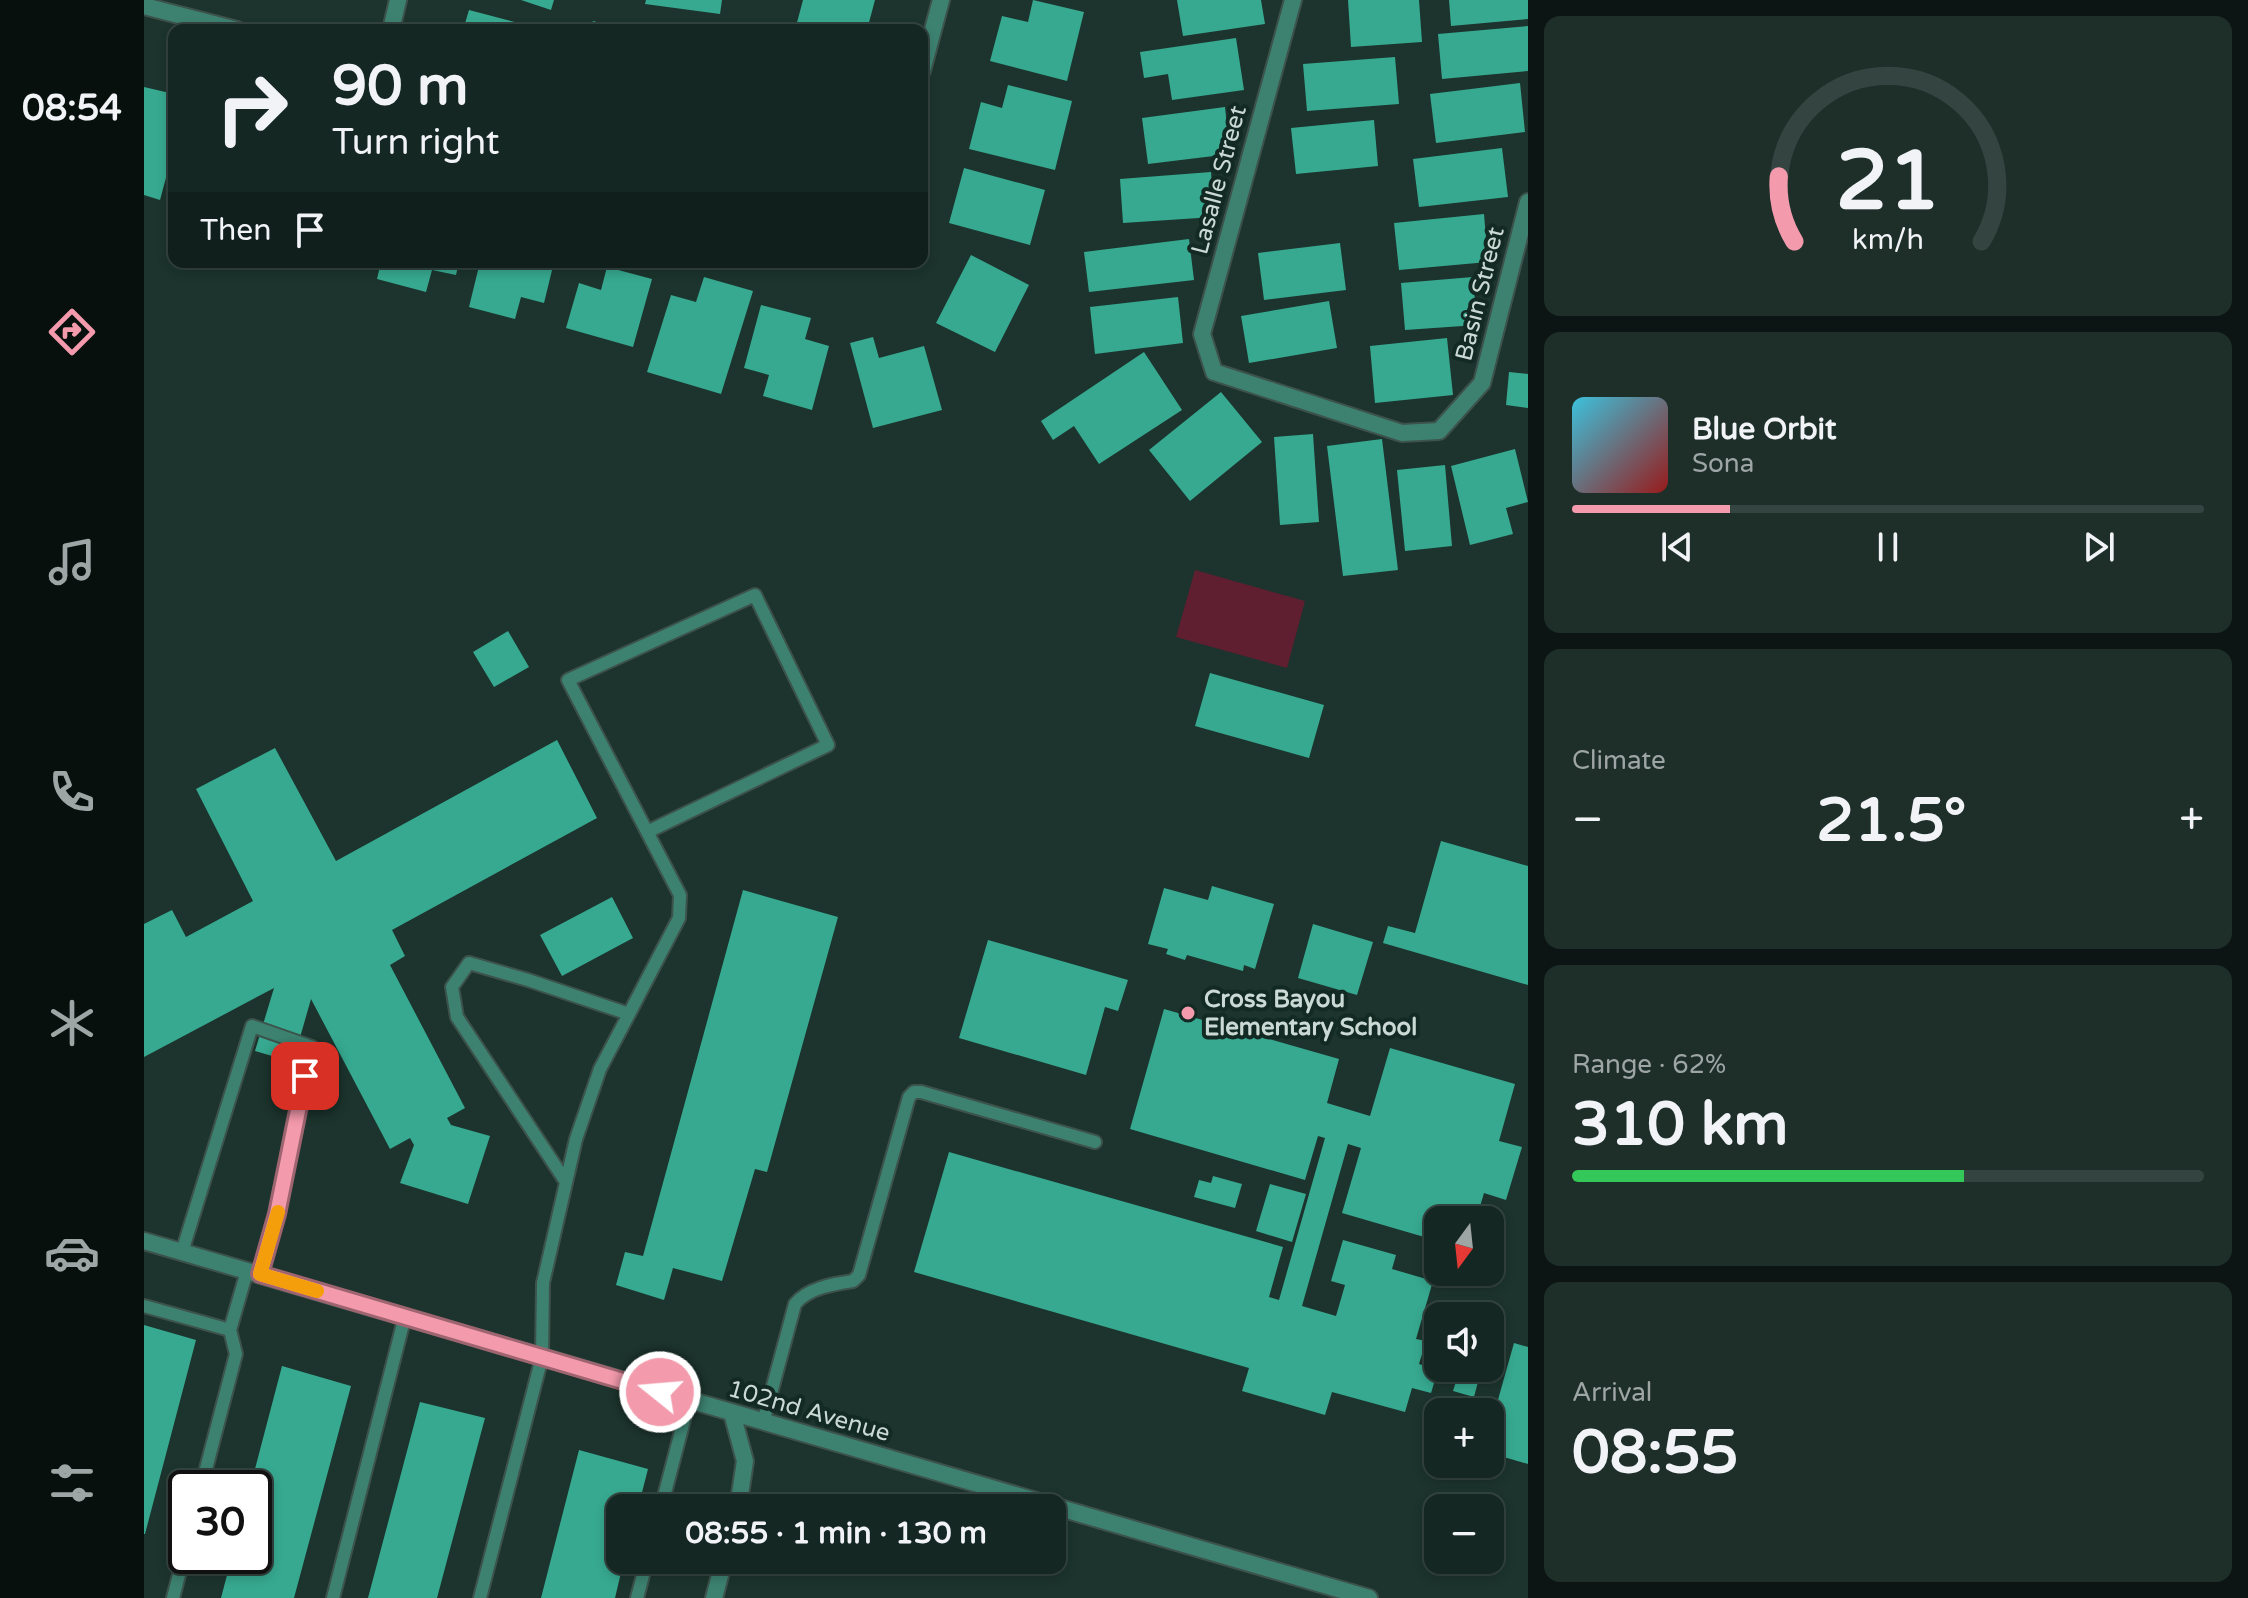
<!DOCTYPE html>
<html lang="en">
<head>
<meta charset="utf-8">
<style>
	:root { --surface:#152722; --page:#1e2f2a; --text:#f1f3f6; --muted:#9da5a5; --line:#344440; --accent:#f39aac }
	body { margin:0; font-family:"Varela Round",sans-serif; background:var(--page); color:var(--text); height:100vh; display:flex; flex-direction:column; font-size:30px; white-space:nowrap }
	* { box-sizing:border-box; margin:0 }
	p { font-size:26px; color:var(--muted) }
	.icon { flex:none; width:44px; height:44px; fill:none; stroke:currentColor; stroke-width:2; stroke-linecap:round; stroke-linejoin:round }
	.map { position:relative; flex:1; overflow:hidden }
	.details { display:flex; flex-direction:column; gap:16px; padding:16px; background:#0c1513; width:720px }
	.details>* { flex:none }
	.guide { position:absolute; left:24px; top:24px; width:760px; height:244px; border-radius:16px; box-shadow:0 4px 12px #0003,0 0 0 2px var(--line); background:#152722; color:var(--text); overflow:hidden }
	.needle { width:52px; rotate:195deg }
	.fabs { position:absolute; left:1280px; top:1206px; display:grid; gap:16px }
	.fabs a { display:grid; place-items:center; width:80px; height:80px; border-radius:16px; background:var(--surface); box-shadow:0 4px 12px #0003,0 0 0 2px var(--line); font-size:40px }
	.speed { position:absolute; left:24px; top:1470px; display:flex; gap:16px; font-size:40px; font-weight:700; text-align:center }
	.speed>* { display:grid; place-content:center; width:104px; height:104px; border-radius:50%; background:var(--surface); box-shadow:0 4px 12px #0003,0 0 0 2px var(--line); line-height:1 }
	.speed .limit { border:4px solid #111; border-radius:12px; background:#fff; color:#111 }
	.pin { position:absolute; display:grid; place-items:center; width:68px; height:68px; color:#fff; margin:-34px; border-radius:16px; box-shadow:0 4px 12px #0006 }
	.me { position:absolute; width:88px; margin:-44px; rotate:287deg; stroke-linejoin:round; filter:drop-shadow(0 0 6px #0008) }
	.turn { display:flex; align-items:center; gap:28px; height:168px; padding:0 32px; font-size:36px }
	.turn .icon { width:104px; height:104px; stroke-width:2.5 }
	.turn b { display:block; font-size:56px; line-height:68px }
	.then { display:flex; align-items:center; height:76px; padding:0 32px; background:#0003; gap:16px; font-size:30px }
	.big { font-size:60px; font-weight:800; line-height:1.1 }
	.details .tile { flex:1; display:flex; flex-direction:column; justify-content:center; gap:12px; min-width:0; padding:0 28px; border-radius:16px; background:var(--page) }
	.details .dial { align-items:center; gap:0 }
	.dial svg { height:208px; overflow:visible; fill:none; stroke:var(--line); stroke-width:7; stroke-linecap:round; text-anchor:middle }
	.dial text { fill:var(--text); stroke:none }
	.song { display:flex; align-items:center; gap:24px }
	.cover { width:96px; height:96px; border-radius:12px; background:linear-gradient(135deg,hsl(190 70% 55%),hsl(0 70% 35%)) }
	.played { height:8px; border-radius:4px; background:linear-gradient(90deg,var(--accent) 25%,var(--line) 25%) }
	.keys { display:flex; justify-content:space-around; direction:ltr }
	.heat { display:flex; justify-content:space-between; align-items:center; font-size:44px; direction:ltr }
	.charge { height:12px; border-radius:6px; background:linear-gradient(90deg,#34c759 62%,var(--line) 0) }
	.trip { position:absolute; left:462px; top:1494px; width:460px; height:80px; border-radius:16px; background:var(--surface); box-shadow:0 4px 12px #0003,0 0 0 2px var(--line); font-weight:800; line-height:80px; text-align:center }
	main { display:flex; flex:1; min-height:0 }
	.tab-bar { display:flex; flex-direction:column; width:144px; justify-content:space-around; align-items:center; background:#08100e; color:var(--muted) }
	.tab-bar .icon { width:56px; height:56px }
	.tab-bar .current { color:var(--accent) }
	.tab-bar b { font-size:36px; color:var(--text) }
	.map>svg:first-child { display:block }
	.green { fill:#5f1f30 }
	.building { fill:#37a990 }
	.lines { fill:none; stroke-linecap:round; stroke-linejoin:round }
	.lane-casing { stroke:#3c524b; stroke-width:16 }
	.street-casing { stroke:#3c524b; stroke-width:20 }
	.lane { stroke:#3d8271; stroke-width:12 }
	.street { stroke:#3d8271; stroke-width:16 }
	.route-casing { stroke:#9e6470; stroke-width:20 }
	.route { stroke:#f39aac; stroke-width:14 }
	.slow { stroke:#f59e0b; stroke-width:14 }
	.poi-dot { fill:#f39aac; stroke:#122a23; stroke-width:3 }
	.labels { text-anchor:middle; dominant-baseline:central; stroke-width:8; stroke-linejoin:round; paint-order:stroke }
	.street-label { font-size:24px; fill:#cbd9d4; stroke:#122a23 }
	.poi-label { font-size:24px; font-weight:bold; fill:#cbd9d4; stroke:#122a23; text-anchor:start }
</style>
</head>
<body>
<main>
<nav class="tab-bar">
<b>08:54</b>
<svg class="icon current" aria-label="directions" viewBox="0 0 24 24"><path d="M12 3l9 9-9 9-9-9zM9 14v-3h6M13 9l2 2-2 2"/></svg>
<svg class="icon" aria-label="music" viewBox="0 0 24 24"><path d="M9 18V5l10-2v13"/><circle cx="6" cy="18" r="3"/><circle cx="16" cy="16" r="3"/></svg>
<svg class="icon" aria-label="phone" viewBox="0 0 24 24"><path d="M5 4h4l2 5-3 2q2 4 5 5l2-3 5 2v4C11 20 4 13 5 4z"/></svg>
<svg class="icon" aria-label="climate" viewBox="0 0 24 24"><path d="M12 3v18M4 7l16 10M4 17L20 7"/></svg>
<svg class="icon" aria-label="car" viewBox="0 0 24 24"><path d="M5 17H2v-5l4-1 3-4h7l3 4 3 1v5h-3M9 17h6M6 11h13"/><circle cx="7" cy="17" r="2"/><circle cx="17" cy="17" r="2"/></svg>
<svg class="icon" aria-label="filters" viewBox="0 0 24 24"><path d="M4 7h16M4 17h16"/><circle cx="9" cy="7" r="2"/><circle cx="15" cy="17" r="2"/></svg>
</nav>
<div class="map">
<svg width="1384" height="1598" viewBox="0 0 1384 1598">
	<rect width="100%" height="100%" fill="#1c342d"/>
	<path class="green" d="M1051,570L1161,601L1143,668L1032,637Z"/>
	<path class="building" d="M377,0H410L407,10Z
		M502,0H578L576,14L501,4Z
		M659,0H731L723,30H651Z
		M889,0L940,12L923,81L846,61L858,16L884,22Z
		M1033,0H1117L1121,24L1039,36Z
		M1204,0H1275L1278,42L1207,47Z
		M1305,0H1384V19L1307,26Z
		M325,10L397,29V30H319Z
		M449,21L477,29V30H446Z
		M1384,26V71L1298,79L1294,34Z
		M1092,38L1100,90L1028,100L1024,74L1000,78L996,52Z
		M1251,57L1255,104L1163,111L1159,64Z
		M1376,83L1381,132L1292,143L1286,94Z
		M864,85L928,101L911,170L825,149L837,102L858,108Z
		M0,87L30,94V176L23,174L16,200L0,195Z
		M1081,107L1086,154L1004,164L998,118Z
		M1230,120L1234,166L1152,174L1147,128Z
		M1358,148L1364,197L1275,207L1269,159Z
		M820,168L901,190L886,245L805,223Z
		M1067,172L1070,217L979,223L976,179Z
		M1340,214L1344,262L1255,270L1250,223Z
		M1045,239L1050,280L945,292L940,252Z
		M1196,243L1202,290L1120,300L1114,253Z
		M827,255L885,285L851,352L792,323Z
		M237,262H315L312,275L288,270L282,292L233,279Z
		M336,262H410L400,303L377,297L371,319L325,307Z
		M463,267L508,279L489,347L422,328L435,283L457,290Z
		M560,277L609,291L577,394L503,372L527,295L552,302Z
		M1329,277L1333,325L1261,330L1257,283Z
		M1034,297L1039,343L951,354L946,307Z
		M1185,301L1193,348L1105,363L1097,316Z
		M617,305L667,318L661,339L685,346L668,410L619,396L625,375L600,368Z
		M729,337L735,358L780,346L798,410L729,428L706,343Z
		M1303,338L1309,395L1231,403L1226,346Z
		M1000,352L1038,410L955,464L930,426L909,440L897,421Z
		M1365,372L1384,374V408L1362,405Z
		M1077,392L1118,442L1046,501L1005,450Z
		M1169,434L1175,522L1136,525L1130,437Z
		M1238,439L1254,570L1199,576L1183,446Z
		M1371,449L1384,502L1362,508L1369,534L1326,545L1307,466Z
		M1301,465L1308,546L1261,551L1253,470Z
		M364,631L385,667L350,687L329,652Z
		M1066,673L1180,705L1165,758L1051,726Z
		M413,740L453,818L248,930L261,956L246,965L321,1108L303,1118L307,1125L346,1136L324,1204L256,1183L270,1145L266,1138L246,1149L167,999L149,1062L111,1051L130,988L0,1057V924L28,910L42,937L109,901L52,789L131,748L192,861Z
		M1297,841L1384,866V985L1239,943L1244,926L1271,933Z
		M1068,886L1130,904L1111,969L1100,965L1099,971L1043,955L1041,960L1022,954L1024,949L1004,944L1020,888L1064,900Z
		M599,890L694,917L623,1172L611,1169L578,1281L529,1268L520,1300L472,1285L481,1252L499,1256Z
		M468,897L489,938L418,976L396,935Z
		M1169,924L1229,942L1213,995L1154,978Z
		M844,940L984,980L974,1011L961,1007L942,1075L815,1038Z
		M1020,1009L1195,1059L1183,1103L1226,1116L1246,1048L1371,1084L1355,1141L1378,1147L1362,1200L1340,1193L1332,1220H1294V1241L1198,1213L1217,1148L1204,1144L1158,1306L1192,1316L1201,1285L1187,1281L1199,1240L1252,1255L1248,1269L1289,1281L1272,1339L1282,1341L1275,1364L1294,1370L1287,1393L1268,1388L1261,1412L1188,1392L1181,1415L1098,1391L1105,1368L770,1272L805,1152L1139,1247L1125,1297L1135,1300L1181,1138L1174,1136L1161,1180L986,1129Z
		M1069,1176L1098,1184L1091,1208L1050,1197L1055,1180L1067,1183Z
		M1126,1184L1162,1194L1148,1242L1112,1231Z
		M0,1325L52,1340L1,1534H0Z
		M1370,1343L1384,1347V1464L1346,1453V1428Z
		M138,1366L207,1386L150,1598H77L88,1556H110V1488H106Z
		M1315,1372L1335,1378L1330,1397L1309,1391Z
		M276,1402L341,1418L293,1598H224Z
		M435,1450L504,1469L494,1508H476V1560H480L471,1598H397Z"/>
	<g class="lines">
		<defs>
			<path id="lane" d="M485,1014L535,918L536,895L424,680L611,595L684,745L503,832
				M38,1252L108,1026L168,1047L133,1214L116,1274
				M0,1306L86,1330
				M619,1423L651,1304C664,1288 689,1284 709,1281L715,1275L765,1097L770,1092H777L951,1142
				M57,1488L92,1354L86,1330L103,1271
				M517,1508L545,1401
				M29,1598L42,1548
				M189,1598L261,1316
				M336,1598L398,1357L399,1283L432,1139L456,1069L485,1014L384,980L325,963L308,987L313,1017L422,1182
				M493,1598L503,1560"/>
			<path id="street" d="M1149,0L1058,334L1070,372L1258,433L1295,431L1338,383L1384,202
				M0,6L93,30
				M247,30L254,0
				M778,71L797,0
				M0,1241L1225,1598
				M588,1413L601,1461L594,1508
				M570,1598L580,1560"/>
		</defs>
		<use href="#lane" class="lane-casing"/>
		<use href="#street" class="street-casing"/>
		<use href="#lane" class="lane"/>
		<use href="#street" class="street"/>
	</g>
	<g class="lines">
		<defs>
			<path id="route" d="M161,1076L133,1214L116,1274L516,1392"/>
		</defs>
		<use href="#route" class="route-casing"/>
		<use href="#route" class="route"/>
		<path class="slow" d="M134,1212L116,1274L173,1291"/>
	</g>
	<circle class="poi-dot" cx="1044" cy="1013" r="8"/>
	<g class="labels">
		<g class="street-label">
			<text transform="translate(1075 180) rotate(-75)">Lasalle Street</text>
			<text transform="translate(1336 294) rotate(-76)">Basin Street</text>
			<text transform="translate(665 1411) rotate(16)">102nd Avenue</text>
		</g>
		<g class="poi-label">
			<text x="1060" y="999">Cross Bayou<tspan x="1060" dy="28">Elementary School</tspan></text>
		</g>
	</g>
</svg>
<div class="fabs">
<a><svg class="needle" viewBox="-14 -14 28 28"><path d="M0-13l5 13h-10z" fill="#e53935"/><path d="M0 13l5-13h-10z" fill="#9da5a5"/></svg></a>
<a><svg class="icon" aria-label="sound" viewBox="0 0 24 24"><path d="M4 9h4l5-4v14l-5-4H4zM17 9q2 3 0 6"/></svg></a>
<a>+</a>
<a>−</a>
</div>
<div class="speed"><div class="limit">30</div></div>
<div class="pin" style="left:161px;top:1076px;background:#d93025"><svg class="icon" aria-label="arrive" viewBox="0 0 24 24"><path d="M6 21V4h12l-3 4 3 4H6"/></svg></div>
<svg class="me" style="left:516px;top:1392px" viewBox="-20 -20 40 40"><circle r="17" fill="#f39aac" stroke="#fff" stroke-width="3"/><path d="M0-11L8 9 0 5-8 9z" fill="#fff"/></svg>
<div class="trip">08:55 · 1 min · 130 m</div>
<div class="guide">
<div class="turn"><svg class="icon" aria-label="right" viewBox="0 0 24 24"><path d="M7 20v-9h11M14 6l5 5-5 5"/></svg><div><b>90 m</b>Turn right</div></div>
<div class="then">Then<svg class="icon" aria-label="arrive" viewBox="0 0 24 24"><path d="M6 21V4h12l-3 4 3 4H6"/></svg></div>
</div>
</div>
<section class="details">
<div class="tile dial"><svg viewBox="0 0 100 80">
<path d="M14 69A42 42 0 1 1 86 69"/>
<path d="M14 69A42 42 0 0 1 8 44" stroke="#f39aac"/>
<text x="50" y="56" font-size="32" font-weight="700">21</text>
<text x="50" y="72" font-size="11">km/h</text>
</svg></div>
<div class="tile">
<div class="song"><i class="cover"></i><div><b>Blue Orbit</b><p>Sona</p></div></div>
<div class="played"></div>
<div class="keys"><svg class="icon" aria-label="previous" viewBox="0 0 24 24"><path d="M18 5L8 12l10 7zM5 5v14"/></svg><svg class="icon" aria-label="pause" viewBox="0 0 24 24"><path d="M8 5v14M16 5v14"/></svg><svg class="icon" aria-label="next" viewBox="0 0 24 24"><path d="M6 5l10 7-10 7zM19 5v14"/></svg></div>
</div>
<div class="tile"><p>Climate</p>
<div class="heat"><a>−</a><b class="big">21.5°</b><a>+</a></div>
</div>
<div class="tile"><p>Range · 62%</p><b class="big">310 km</b><div class="charge"></div></div>
<div class="tile"><p>Arrival</p><b class="big">08:55</b></div>
</section>
</main>
</body>
</html>
